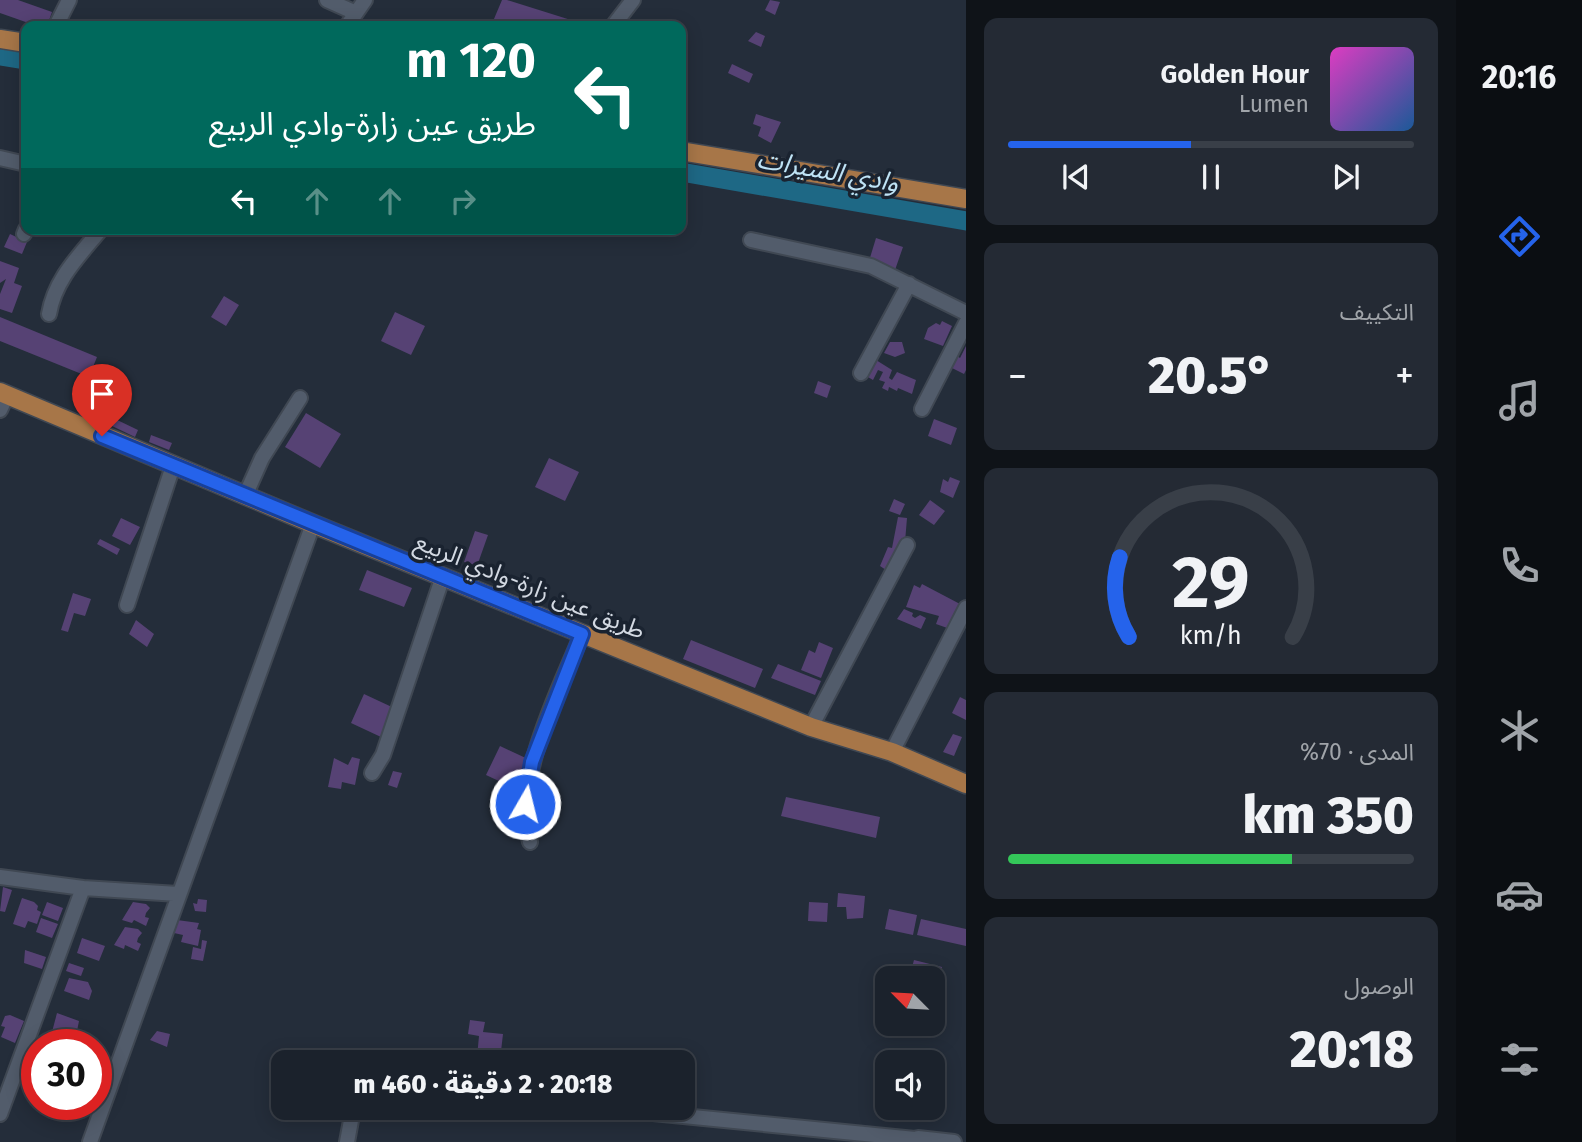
<!DOCTYPE html>
<html lang="ar">
<head>
<meta charset="utf-8">
<style>
	:root { --surface:#1b222c; --page:#242a34; --text:#f1f3f6; --muted:#a0a4a9; --line:#393f48; --accent:#2563eb }
	body { margin:0; font-family:"Fira Sans","Noto Sans Arabic",sans-serif; background:var(--page); color:var(--text); direction:rtl; height:100vh; display:flex; flex-direction:column; font-size:26px; white-space:nowrap }
	* { box-sizing:border-box; margin:0 }
	p { font-size:23px; color:var(--muted) }
	.icon { flex:none; width:38px; height:38px; fill:none; stroke:currentColor; stroke-width:2; stroke-linecap:round; stroke-linejoin:round }
	.map { position:relative; flex:1; overflow:hidden; direction:ltr }
	.drawer { display:flex; flex-direction:column; gap:18px; padding:18px; background:#0f1318; width:490px }
	.drawer>* { flex:none }
	.top-card { position:absolute; left:21px; top:21px; width:665px; height:214px; border-radius:14px; box-shadow:0 4px 18px #0003,0 0 0 2px var(--line); direction:rtl; background:#00695c; color:#fff; overflow:hidden }
	.needle { width:46px; rotate:294deg }
	.tools { position:absolute; left:875px; top:966px; display:grid; gap:14px }
	.tools a { display:grid; place-items:center; width:70px; height:70px; border-radius:14px; background:var(--surface); box-shadow:0 4px 18px #0003,0 0 0 2px var(--line); font-size:35px }
	.speed { position:absolute; left:21px; top:1029px; display:flex; gap:14px; font-size:35px; font-weight:700; text-align:center }
	.speed>* { display:grid; place-content:center; width:91px; height:91px; border-radius:50%; background:var(--surface); box-shadow:0 4px 18px #0003,0 0 0 2px var(--line); line-height:1 }
	.speed .limit { border:10px solid #d22; background:#fff; color:#111 }
	.pin { position:absolute; display:grid; place-items:center; width:60px; height:60px; color:#fff; margin:-72px -30px; border-radius:50% 50% 50% 0; rotate:-45deg; box-shadow:0 0 7px #0007 }
	.pin .icon { rotate:45deg }
	.me { position:absolute; width:77px; margin:-38px; rotate:8deg; stroke-linejoin:round; filter:drop-shadow(0 0 5px #0008) }
	.turn { display:flex; align-items:center; gap:24px; height:147px; padding:0 35px; font-size:32px }
	.turn .icon { width:91px; height:91px; stroke-width:2.5 }
	.turn b { display:block; font-size:49px; line-height:60px }
	.lanes { display:flex; align-items:center; height:66px; padding:0 35px; background:#0003; justify-content:center; gap:35px; direction:ltr }
	.lanes .off { opacity:.35 }
	.big { font-size:52px; font-weight:800; line-height:1.1 }
	.drawer .widget { flex:1; display:flex; flex-direction:column; justify-content:center; gap:10px; min-width:0; padding:0 24px; border-radius:14px; background:var(--page) }
	.drawer .dial { align-items:center; gap:0 }
	.dial svg { height:182px; overflow:visible; fill:none; stroke:var(--line); stroke-width:7; stroke-linecap:round; text-anchor:middle }
	.dial text { fill:var(--text); stroke:none }
	.song { display:flex; align-items:center; gap:21px }
	.cover { width:84px; height:84px; border-radius:10px; background:linear-gradient(135deg,hsl(310 70% 55%),hsl(210 70% 35%)) }
	.played { height:7px; border-radius:4px; background:linear-gradient(90deg,var(--accent) 45%,var(--line) 45%) }
	.keys { display:flex; justify-content:space-around; direction:ltr }
	.heat { display:flex; justify-content:space-between; align-items:center; font-size:38px; direction:ltr }
	.charge { height:10px; border-radius:5px; background:linear-gradient(90deg,#34c759 70%,var(--line) 0) }
	.trip { position:absolute; left:271px; top:1050px; width:424px; height:70px; border-radius:14px; background:var(--surface); box-shadow:0 4px 18px #0003,0 0 0 2px var(--line); font-weight:800; line-height:70px; text-align:center; direction:rtl }
	main { display:flex; flex:1; min-height:0 }
	.dock { display:flex; flex-direction:column; width:126px; justify-content:space-around; align-items:center; background:#0b0e12; color:var(--muted) }
	.dock .icon { width:49px; height:49px }
	.dock .active { color:var(--accent) }
	.dock b { font-size:32px; color:var(--text) }
	.map>svg:first-child { display:block }
	.lines { fill:none; stroke-linecap:round; stroke-linejoin:round }
	.river { stroke:#1e6885; stroke-width:19 }
	.building { fill:#564274 }
	.minor-casing { stroke:#404853; stroke-width:18 }
	.major-casing { stroke:#404853; stroke-width:21 }
	.minor { stroke:#525c6b; stroke-width:14 }
	.major { stroke:#a77648; stroke-width:18 }
	.route-casing { stroke:#184099; stroke-width:18 }
	.route { stroke:#2563eb; stroke-width:12 }
	.labels { text-anchor:middle; dominant-baseline:central; stroke-width:7; stroke-linejoin:round; paint-order:stroke }
	.street-label { font-size:24px; fill:#d3d9e2; stroke:#1a2330 }
	.water-label { font-size:26px; font-style:italic; fill:#bfe3f5; stroke:#1a2330 }
</style>
</head>
<body>
<main>
<nav class="dock">
<b>20:16</b>
<svg class="icon active" aria-label="directions" viewBox="0 0 24 24"><path d="M12 3l9 9-9 9-9-9zM9 14v-3h6M13 9l2 2-2 2"/></svg>
<svg class="icon" aria-label="music" viewBox="0 0 24 24"><path d="M9 18V5l10-2v13"/><circle cx="6" cy="18" r="3"/><circle cx="16" cy="16" r="3"/></svg>
<svg class="icon" aria-label="phone" viewBox="0 0 24 24"><path d="M5 4h4l2 5-3 2q2 4 5 5l2-3 5 2v4C11 20 4 13 5 4z"/></svg>
<svg class="icon" aria-label="climate" viewBox="0 0 24 24"><path d="M12 3v18M4 7l16 10M4 17L20 7"/></svg>
<svg class="icon" aria-label="car" viewBox="0 0 24 24"><path d="M5 17H2v-5l4-1 3-4h7l3 4 3 1v5h-3M9 17h6M6 11h13"/><circle cx="7" cy="17" r="2"/><circle cx="17" cy="17" r="2"/></svg>
<svg class="icon" aria-label="filters" viewBox="0 0 24 24"><path d="M4 7h16M4 17h16"/><circle cx="9" cy="7" r="2"/><circle cx="15" cy="17" r="2"/></svg>
</nav>
<section class="drawer">
<div class="widget">
<div class="song"><i class="cover"></i><div><b>Golden Hour</b><p>Lumen</p></div></div>
<div class="played"></div>
<div class="keys"><svg class="icon" aria-label="previous" viewBox="0 0 24 24"><path d="M18 5L8 12l10 7zM5 5v14"/></svg><svg class="icon" aria-label="pause" viewBox="0 0 24 24"><path d="M8 5v14M16 5v14"/></svg><svg class="icon" aria-label="next" viewBox="0 0 24 24"><path d="M6 5l10 7-10 7zM19 5v14"/></svg></div>
</div>
<div class="widget"><p>التكييف</p>
<div class="heat"><a>−</a><b class="big">20.5°</b><a>+</a></div>
</div>
<div class="widget dial"><svg viewBox="0 0 100 80">
<path d="M14 69A42 42 0 1 1 86 69"/>
<path d="M14 69A42 42 0 0 1 10 34" stroke="#2563eb"/>
<text x="50" y="56" font-size="32" font-weight="700">29</text>
<text x="50" y="72" font-size="11">km/h</text>
</svg></div>
<div class="widget"><p>المدى · 70%</p><b class="big">350 km</b><div class="charge"></div></div>
<div class="widget"><p>الوصول</p><b class="big">20:18</b></div>
</section>
<div class="map">
<svg width="966" height="1142" viewBox="0 0 966 1142">
	<rect width="100%" height="100%" fill="#242d3a"/>
	<g class="lines">
		<path class="river" d="M0,56L26,60
			M681,172L966,221"/>
	</g>
	<path class="building" d="M0,0H18L52,12L47,26H37L0,13Z
		M502,0H507L590,26H491Z
		M770,0L780,2L775,15L765,10Z
		M756,32L765,36L761,47L748,41Z
		M732,64L753,74L749,83L728,73Z
		M756,114L781,122L771,143L758,136L761,127L753,124Z
		M10,234L27,242L22,254L4,247Z
		M876,238L903,247L895,270L869,261Z
		M0,261L19,268L14,283L22,286L12,313L0,309V294L6,279L0,283Z
		M224,296L239,305L226,326L211,317Z
		M395,312L425,326L411,355L381,341Z
		M0,317L97,357L89,377L0,341Z
		M942,321L952,326L943,346L924,339L928,328L936,323L940,325Z
		M890,342H902L905,353L895,357L884,353Z
		M966,346V370L964,374L950,367L956,355L960,358Z
		M876,360L892,370L889,378L892,380L897,372L916,380L912,394L898,388L897,391L889,387L888,391L882,388L885,382L879,380L883,372L878,370L873,380L868,377Z
		M818,381L831,386L827,398L814,393Z
		M306,413L341,434L320,468L285,447Z
		M113,418L138,430L135,437L110,425Z
		M934,419L957,428L951,445L928,436Z
		M151,435L172,443L169,450L149,442Z
		M549,458L579,472L565,501L535,487Z
		M950,477L960,481L953,498L940,492L943,479L948,482Z
		M894,499L905,504L900,515L889,511Z
		M930,500L945,511L934,525L919,515Z
		M898,517L907,518L905,542L889,572L880,566L888,547L892,548Z
		M121,518L140,527L130,545L112,536Z
		M475,531L488,535L477,566L464,562Z
		M100,539L120,549L117,555L97,544Z
		M367,570L412,588L404,607L359,590Z
		M922,584L960,604L950,629L936,624L939,616L906,607L914,585L920,588Z
		M73,593L91,599L85,616L74,613L68,632L61,630Z
		M904,609L913,613L912,616L915,618L920,615L926,618L921,629L897,619Z
		M136,620L154,634L147,647L129,634Z
		M691,640L763,669L755,688L683,659Z
		M819,642L833,648L821,678L801,670L809,650L815,653Z
		M778,664L821,681L815,695L771,678Z
		M364,694L394,708L381,737L351,723Z
		M960,697L966,700V720L952,713Z
		M953,734L962,737L954,756L943,752Z
		M500,746L530,760L516,789L486,775Z
		M352,757L360,759L355,785L342,782L341,789L328,787L334,758L348,765Z
		M393,771L402,773L397,788L388,785Z
		M786,797L880,817L876,838L781,816Z
		M3,887L12,890L5,912L0,911Z
		M838,893L865,896L863,918L847,919L846,907H837Z
		M22,898L34,902L38,906L37,910L41,912L37,924L28,921L25,928L13,924Z
		M198,899L207,900L206,912L195,911L193,903L197,904Z
		M47,902L63,908L58,921L42,915Z
		M133,902L146,904L150,908L146,913L145,917L149,918L146,926L134,920L132,923L122,920Z
		M809,902L828,903L827,922L808,921Z
		M889,909L917,915L913,935L885,929Z
		M41,918L58,924L52,938L36,932Z
		M921,919L966,929V946L917,935Z
		M177,920L199,923L197,929L201,930L198,946L181,942L183,935L174,933Z
		M125,927L138,929L142,933L138,938L137,942L141,944L138,951L125,945L124,949L114,945Z
		M82,938L105,946L99,961L77,953Z
		M202,940L207,941L203,961L191,959L193,947L201,949Z
		M25,950L46,957L42,969L24,963Z
		M914,960L942,967L937,985L933,984V978H909Z
		M69,963L84,968L81,976L66,971Z
		M69,978L88,982L92,991L89,1000L64,991Z
		M57,1013L79,1021L75,1041L52,1032Z
		M10,1015L24,1021L15,1043L1,1037L5,1027L1,1026L5,1016Z
		M470,1020L485,1022L483,1032L503,1034L500,1060L477,1057L479,1036L468,1034Z
		M899,1024H923L920,1033L898,1028Z
		M157,1031L170,1034L167,1047L150,1040Z
		M902,1052L922,1055L920,1062H900Z"/>
	<g class="lines">
		<defs>
			<path id="minor" d="M327,0L356,13
				M56,26L69,0
				M347,26L365,0
				M613,26L633,0
				M0,158L26,164
				M24,234L26,229
				M751,240L871,266L966,313
				M49,314C55,279 79,256 101,229
				M861,373L909,284
				M922,409L966,323
				M0,410L7,395
				M245,496L262,458L300,398
				M127,605L173,466
				M811,727L907,545
				M892,752L966,608
				M372,773L383,755L443,576
				M530,842C513,779 558,693 582,634
				M0,877L83,888
				M602,1108L915,1139
				M0,1114L83,888L178,894
				M90,1142L313,524
				M347,1142L352,1115L358,1113L473,1108
				M914,1142L918,1138L954,1142"/>
			<path id="major" d="M0,39L26,43
				M681,151L966,199
				M0,392L313,524L811,727L892,752L966,784"/>
		</defs>
		<use href="#minor" class="minor-casing"/>
		<use href="#major" class="major-casing"/>
		<use href="#minor" class="minor"/>
		<use href="#major" class="major"/>
	</g>
	<g class="lines">
		<defs>
			<path id="route" d="M102,436L582,634L532,762L525,804"/>
		</defs>
		<use href="#route" class="route-casing"/>
		<use href="#route" class="route"/>
	</g>
	<g class="labels">
		<g class="street-label">
			<text transform="translate(530 586) rotate(22)">طريق عين زارة-وادي الربيع</text>
		</g>
		<g class="water-label">
			<text transform="translate(828 171) rotate(10)">وادي السيرات</text>
		</g>
	</g>
</svg>
<div class="tools">
<a><svg class="needle" viewBox="-14 -14 28 28"><path d="M0-13l5 13h-10z" fill="#e53935"/><path d="M0 13l5-13h-10z" fill="#a0a4a9"/></svg></a>
<a><svg class="icon" aria-label="sound" viewBox="0 0 24 24"><path d="M4 9h4l5-4v14l-5-4H4zM17 9q2 3 0 6"/></svg></a>
</div>
<div class="speed"><div class="limit">30</div></div>
<div class="pin" style="left:102px;top:436px;background:#d93025"><svg class="icon" aria-label="arrive" viewBox="0 0 24 24"><path d="M6 21V4h12l-3 4 3 4H6"/></svg></div>
<svg class="me" style="left:525px;top:804px" viewBox="-20 -20 40 40"><circle r="17" fill="#2563eb" stroke="#fff" stroke-width="3"/><path d="M0-11L8 9 0 5-8 9z" fill="#fff"/></svg>
<div class="trip">20:18 · 2 دقيقة · 460 m</div>
<div class="top-card">
<div class="turn"><svg class="icon" aria-label="left" viewBox="0 0 24 24"><path d="M17 20v-9H6M10 6l-5 5 5 5"/></svg><div><b>120 m</b>طريق عين زارة-وادي الربيع</div></div>
<div class="lanes"><svg class="icon" aria-label="left" viewBox="0 0 24 24"><path d="M17 20v-9H6M10 6l-5 5 5 5"/></svg><svg class="icon off" aria-label="ahead" viewBox="0 0 24 24"><path d="M12 20V5M6 11l6-6 6 6"/></svg><svg class="icon off" aria-label="ahead" viewBox="0 0 24 24"><path d="M12 20V5M6 11l6-6 6 6"/></svg><svg class="icon off" aria-label="right" viewBox="0 0 24 24"><path d="M7 20v-9h11M14 6l5 5-5 5"/></svg></div>
</div>
</div>
</main>
</body>
</html>
